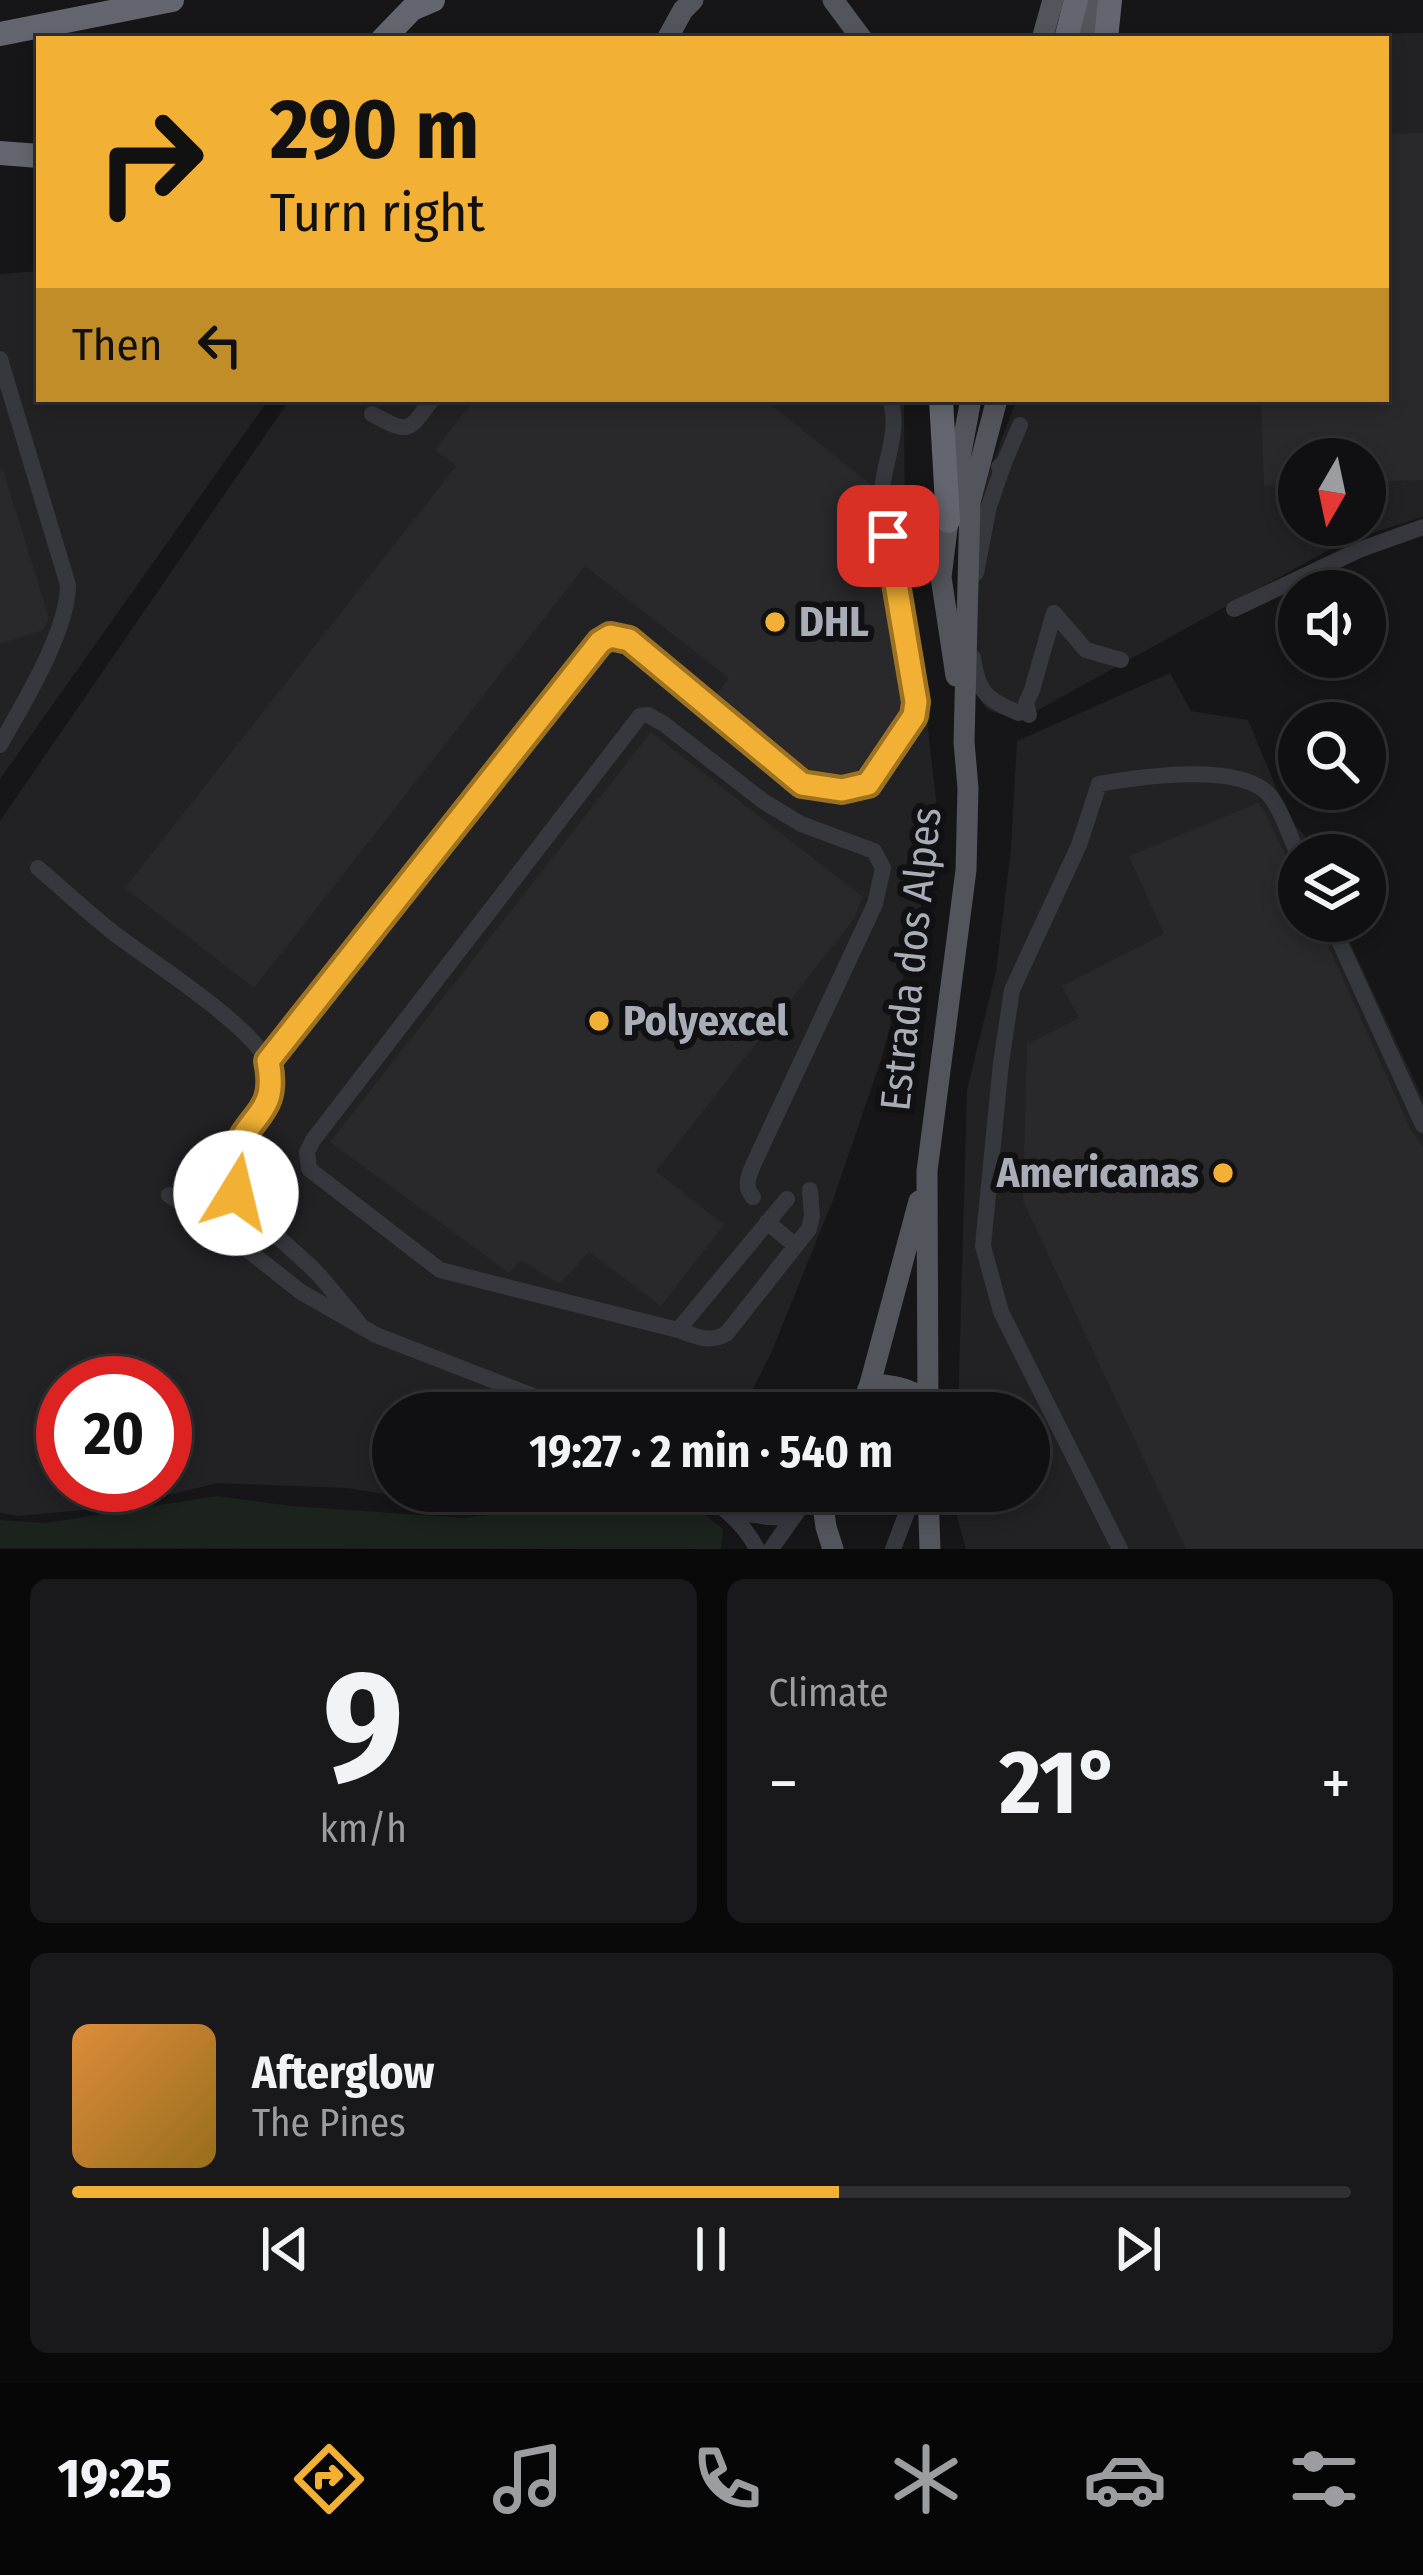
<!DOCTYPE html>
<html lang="en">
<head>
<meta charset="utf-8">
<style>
	:root { --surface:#101012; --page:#19191b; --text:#f1f3f6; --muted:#9c9d9f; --line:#303032; --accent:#f2b134 }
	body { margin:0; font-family:"Fira Sans Condensed",sans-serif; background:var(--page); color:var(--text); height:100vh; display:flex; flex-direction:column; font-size:45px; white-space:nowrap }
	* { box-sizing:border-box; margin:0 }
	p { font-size:39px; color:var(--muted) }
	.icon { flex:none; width:66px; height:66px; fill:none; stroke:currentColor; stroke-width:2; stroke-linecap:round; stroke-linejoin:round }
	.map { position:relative; height:1549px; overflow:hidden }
	.side { display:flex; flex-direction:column; gap:30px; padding:30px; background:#09090a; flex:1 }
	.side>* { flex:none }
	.guide { position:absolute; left:36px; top:36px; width:1353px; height:366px; border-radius:0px; box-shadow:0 6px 18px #0003,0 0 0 3px var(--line); background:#f2b134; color:#111; overflow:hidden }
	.needle { width:78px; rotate:189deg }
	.controls { position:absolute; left:1278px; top:438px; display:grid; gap:24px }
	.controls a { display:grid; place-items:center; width:108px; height:108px; border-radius:50%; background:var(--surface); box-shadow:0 6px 18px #0003,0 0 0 3px var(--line); font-size:60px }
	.speed { position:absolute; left:36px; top:1356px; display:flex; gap:24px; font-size:60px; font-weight:700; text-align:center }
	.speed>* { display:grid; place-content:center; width:156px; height:156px; border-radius:50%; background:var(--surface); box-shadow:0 6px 18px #0003,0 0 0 3px var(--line); line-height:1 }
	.speed .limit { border:18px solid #d22; background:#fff; color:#111 }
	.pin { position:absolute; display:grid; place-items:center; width:102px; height:102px; color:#fff; margin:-51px; border-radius:24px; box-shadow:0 6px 18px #0006 }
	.me { position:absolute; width:132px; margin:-66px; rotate:9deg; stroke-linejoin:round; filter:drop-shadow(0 0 9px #0008) }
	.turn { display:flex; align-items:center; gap:42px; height:252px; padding:0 36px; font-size:54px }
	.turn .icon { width:156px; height:156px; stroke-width:2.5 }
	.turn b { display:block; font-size:84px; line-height:102px }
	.then { display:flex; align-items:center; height:114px; padding:0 36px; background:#0003; gap:24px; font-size:45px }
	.big { font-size:90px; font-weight:700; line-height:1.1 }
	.side .widget { flex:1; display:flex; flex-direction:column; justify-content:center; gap:18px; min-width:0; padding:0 42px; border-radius:18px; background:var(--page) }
	.side .dial { align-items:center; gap:0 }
	.dial b { font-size:156px; line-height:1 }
	.song { display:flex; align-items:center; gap:36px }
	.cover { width:144px; height:144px; border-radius:18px; background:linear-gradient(135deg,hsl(30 70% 55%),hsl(40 70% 35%)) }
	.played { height:12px; border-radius:6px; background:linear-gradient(90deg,var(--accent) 60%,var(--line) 60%) }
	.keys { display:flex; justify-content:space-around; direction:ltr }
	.heat { display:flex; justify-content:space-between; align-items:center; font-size:66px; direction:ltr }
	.side .tiles { flex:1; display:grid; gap:30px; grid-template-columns:1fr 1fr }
	.widget:last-child { grid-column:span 2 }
	.trip { position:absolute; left:372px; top:1392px; width:678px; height:120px; border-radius:60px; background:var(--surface); box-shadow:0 6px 18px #0003,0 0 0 3px var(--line); font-weight:700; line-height:120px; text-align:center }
	.tab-bar { display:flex; height:192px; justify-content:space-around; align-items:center; background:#060607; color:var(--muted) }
	.tab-bar .icon { width:84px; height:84px }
	.tab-bar .current { color:var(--accent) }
	.tab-bar b { font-size:54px; color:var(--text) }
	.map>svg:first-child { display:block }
	.built { fill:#222225; fill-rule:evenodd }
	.green { fill:#1c231d }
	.building { fill:#29292c }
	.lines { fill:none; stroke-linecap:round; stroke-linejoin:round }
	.minor { stroke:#37383d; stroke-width:16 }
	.major { stroke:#53555c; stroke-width:21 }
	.highway { stroke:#63666e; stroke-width:24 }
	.route-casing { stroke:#9d7322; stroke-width:30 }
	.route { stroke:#f2b134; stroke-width:21 }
	.poi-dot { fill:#f2b134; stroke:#111113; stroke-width:4.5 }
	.labels { text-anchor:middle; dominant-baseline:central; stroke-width:12; stroke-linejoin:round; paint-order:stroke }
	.poi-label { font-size:42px; font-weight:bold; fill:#a8adb8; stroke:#111113; text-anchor:start }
	.street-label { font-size:42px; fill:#a8adb8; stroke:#111113 }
</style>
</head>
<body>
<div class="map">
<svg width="1423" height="1549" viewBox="0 0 1423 1549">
	<rect width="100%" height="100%" fill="#161618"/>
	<path class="built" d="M1423,33V517L1343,542L1029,715L1008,717L988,710L981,701L964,604L974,511L1017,399H1386V39H1307L1342,34ZM1299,459H1365V525H1299Z
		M39,271V399H269L0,779V274Z
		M290,399H902L904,405L905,527L936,800L920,914L882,1057L833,1200L772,1351L741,1413H393V1491H541L515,1502L448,1504L346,1488L218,1483L118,1507L18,1516L0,1513V821ZM63,1383H165V1485H63Z
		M1170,673L1191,711L1248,720L1290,821L1305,835L1303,854L1299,855V921H1340L1423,1099V1549H966L956,1514L957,1491H1029V1413H958L967,1090L996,971L1011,849L1017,741Z"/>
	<path class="green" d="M576,1491H639L653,1499L692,1505L723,1529L721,1549L0,1548V1520L46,1523L217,1496L291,1506L464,1518L513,1512Z"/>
	<path class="building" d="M1423,133V480L1365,482V459H1299V485L1264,486L1261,399H1386V134Z
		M475,399H764L870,484L868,499L903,702L902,711L855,774L842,777L808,772L716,695L729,678L585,566L254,988L125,888L456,466L435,450Z
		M3,470L49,618L44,630L0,644V471Z
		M651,732L863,897L854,919L656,1171L724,1225L661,1306L589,1252L560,1284L521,1260L509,1273L330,1142Z
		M1258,803L1264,810L1299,884V921H1317L1411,1130L1423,1147V1549H1186L1023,1201L1027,1044L1079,1018L1062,986L1164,934L1129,856Z"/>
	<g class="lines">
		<path class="minor" d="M0,359L68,585C68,631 23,704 0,745
			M372,414C409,434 408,433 432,399
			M999,467L1004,463L1020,425
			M976,573L989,506L1004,463
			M1234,609L1359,550L1423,527
			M1054,613L1086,650L1121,660
			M973,658C978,693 987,700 1019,713
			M1029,715L1026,703L1032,690L1054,613
			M38,868C64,890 88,913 115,934C149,960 254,1027 268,1063C289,1112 219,1137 236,1189C242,1209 300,1255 318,1274C332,1290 346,1307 359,1323
			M1330,921L1423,1125
			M268,1061L600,642L611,636L629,640L803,784L842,790L868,784L914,716L916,702L881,497C883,464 901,431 890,399
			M169,1195L220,1228L301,1292L376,1335L577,1413
			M753,1197C743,1186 749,1175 754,1163L875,904L883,868L874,851L801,824L763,801L664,724L648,715L640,716L313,1140L307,1152L309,1169L440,1270L678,1330C696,1336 710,1344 727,1333L809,1229L812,1216L810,1190
			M767,1222L796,1246
			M678,1330L787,1199
			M700,1491C724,1508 744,1523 757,1549
			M730,1511L768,1517L793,1518
			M771,1549L812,1491
			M893,1549L915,1491
			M1120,1549L1001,1312L983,1246L1001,1063L1012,990L1079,845L1099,784C1139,777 1243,761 1271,797C1283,813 1290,838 1299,856"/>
		<path class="major" d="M833,0L862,39
			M667,39L683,10L693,0
			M1042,39L1053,0
			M1085,39L1091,0
			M956,676L941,577L948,521L971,399
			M870,1384C892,1385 909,1388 928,1401
			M859,1413L870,1384L919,1201
			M928,1413L927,1171L966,870L968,788L964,742L970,502L997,399
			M821,1491L826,1527L833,1549
			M928,1491L930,1549"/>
		<path class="highway" d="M0,34L172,0
			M383,39L412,9L433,0
			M1066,39L1076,0
			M1106,39L1110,0
			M0,153L39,156
			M941,399L948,521"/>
	</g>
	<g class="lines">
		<defs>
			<path id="route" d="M236,1193C234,1179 231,1167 235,1153C249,1113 279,1114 268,1061L600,642L610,636L629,640L802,784L842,790L868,784L914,716L916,702L888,536"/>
		</defs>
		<use href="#route" class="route-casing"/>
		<use href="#route" class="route"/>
	</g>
	<g class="poi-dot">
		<circle cx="775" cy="622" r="12"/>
		<circle cx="599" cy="1021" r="12"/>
		<circle cx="1223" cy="1173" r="12"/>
	</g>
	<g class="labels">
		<g class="poi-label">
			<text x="799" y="622">DHL</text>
			<text x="623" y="1021">Polyexcel</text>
			<text x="1199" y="1173" text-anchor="end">Americanas</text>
		</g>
		<g class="street-label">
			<text transform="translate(911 959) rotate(-84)">Estrada dos Alpes</text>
		</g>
	</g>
</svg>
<div class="controls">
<a><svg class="needle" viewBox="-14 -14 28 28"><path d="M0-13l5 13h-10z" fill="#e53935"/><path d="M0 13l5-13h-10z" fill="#9c9d9f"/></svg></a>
<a><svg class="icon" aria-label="sound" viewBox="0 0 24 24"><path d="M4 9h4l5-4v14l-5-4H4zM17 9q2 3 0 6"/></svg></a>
<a><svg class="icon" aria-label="search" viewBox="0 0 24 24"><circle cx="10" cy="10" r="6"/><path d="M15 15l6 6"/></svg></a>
<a><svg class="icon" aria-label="layers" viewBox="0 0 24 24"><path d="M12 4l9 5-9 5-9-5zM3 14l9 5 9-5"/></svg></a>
</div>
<div class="speed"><div class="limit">20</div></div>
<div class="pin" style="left:888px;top:536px;background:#d93025"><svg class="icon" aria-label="arrive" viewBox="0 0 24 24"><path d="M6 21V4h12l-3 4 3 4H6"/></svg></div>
<svg class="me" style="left:236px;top:1193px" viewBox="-20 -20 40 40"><circle r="19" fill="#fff"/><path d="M0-13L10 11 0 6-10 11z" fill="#f2b134"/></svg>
<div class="trip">19:27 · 2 min · 540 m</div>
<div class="guide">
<div class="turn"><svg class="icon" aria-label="right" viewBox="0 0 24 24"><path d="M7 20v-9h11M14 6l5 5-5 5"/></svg><div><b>290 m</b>Turn right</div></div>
<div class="then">Then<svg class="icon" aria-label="left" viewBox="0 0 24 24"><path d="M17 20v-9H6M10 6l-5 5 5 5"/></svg></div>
</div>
</div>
<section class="side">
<div class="tiles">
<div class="widget dial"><b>9</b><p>km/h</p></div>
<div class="widget"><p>Climate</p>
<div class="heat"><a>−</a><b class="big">21°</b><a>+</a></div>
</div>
<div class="widget">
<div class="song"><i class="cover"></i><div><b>Afterglow</b><p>The Pines</p></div></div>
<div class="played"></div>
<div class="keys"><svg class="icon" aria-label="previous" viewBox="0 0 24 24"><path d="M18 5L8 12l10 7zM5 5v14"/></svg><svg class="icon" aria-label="pause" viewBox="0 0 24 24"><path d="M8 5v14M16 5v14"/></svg><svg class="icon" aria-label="next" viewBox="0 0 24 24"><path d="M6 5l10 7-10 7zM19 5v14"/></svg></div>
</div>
</div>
</section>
<nav class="tab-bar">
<b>19:25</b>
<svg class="icon current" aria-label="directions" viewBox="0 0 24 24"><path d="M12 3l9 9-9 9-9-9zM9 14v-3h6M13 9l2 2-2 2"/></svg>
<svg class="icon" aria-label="music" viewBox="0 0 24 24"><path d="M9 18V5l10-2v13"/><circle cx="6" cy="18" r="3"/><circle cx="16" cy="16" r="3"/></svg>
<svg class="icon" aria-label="phone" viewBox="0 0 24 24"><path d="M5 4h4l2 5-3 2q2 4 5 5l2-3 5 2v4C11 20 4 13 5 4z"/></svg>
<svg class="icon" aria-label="climate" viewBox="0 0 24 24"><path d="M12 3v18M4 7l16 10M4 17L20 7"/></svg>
<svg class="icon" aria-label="car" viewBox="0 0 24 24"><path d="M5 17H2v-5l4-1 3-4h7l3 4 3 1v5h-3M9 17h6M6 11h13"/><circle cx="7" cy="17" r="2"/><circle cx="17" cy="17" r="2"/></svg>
<svg class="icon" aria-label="filters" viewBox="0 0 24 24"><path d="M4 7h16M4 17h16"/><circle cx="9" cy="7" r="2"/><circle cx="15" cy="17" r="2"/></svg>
</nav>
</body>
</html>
